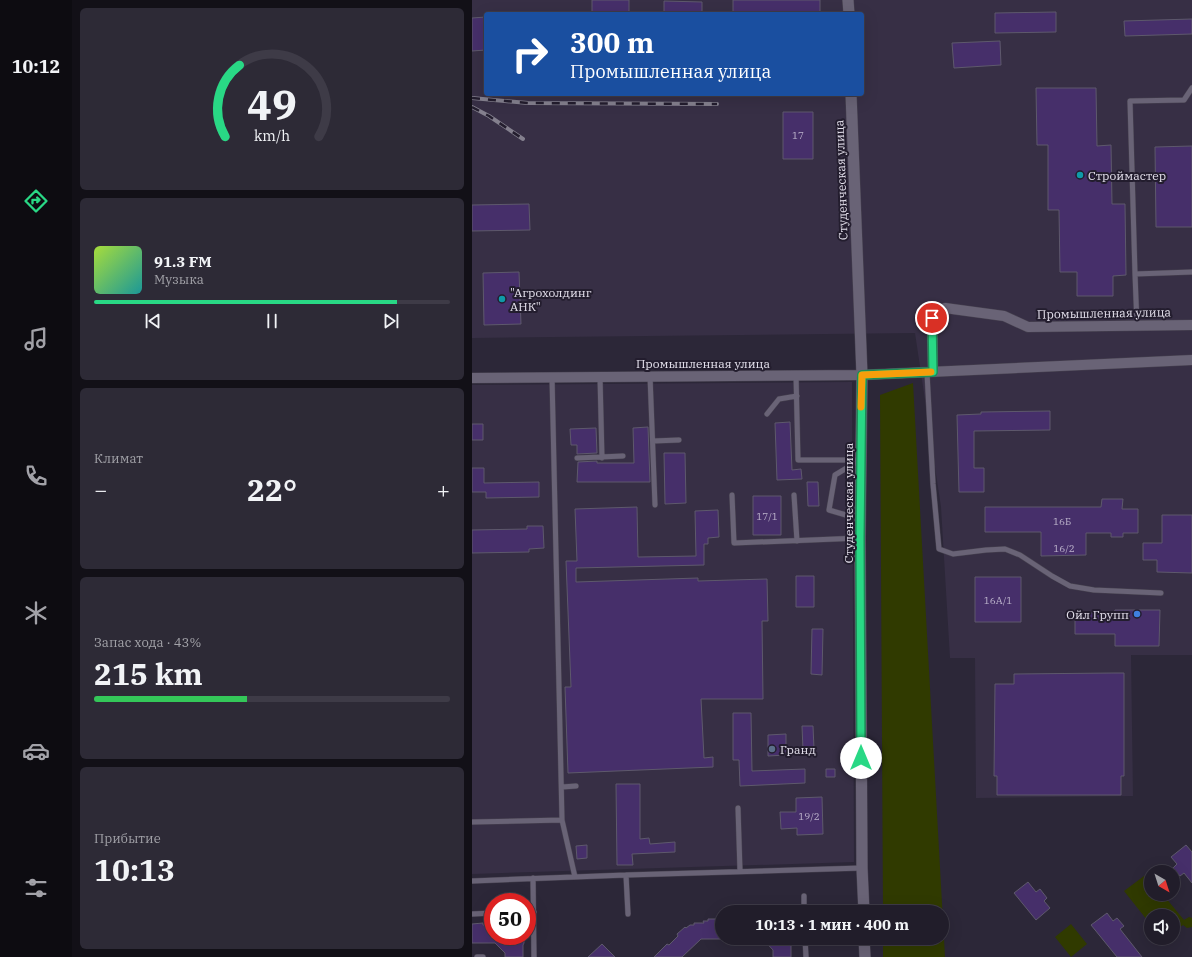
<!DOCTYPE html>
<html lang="ru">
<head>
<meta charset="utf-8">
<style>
	:root { --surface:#211d2a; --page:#2d2a36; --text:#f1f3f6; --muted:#a2a2a8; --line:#3e3b47; --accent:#29d885 }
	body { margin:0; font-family:"IBM Plex Serif",serif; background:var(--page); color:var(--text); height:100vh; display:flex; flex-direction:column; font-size:15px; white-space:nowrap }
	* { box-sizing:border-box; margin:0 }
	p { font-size:13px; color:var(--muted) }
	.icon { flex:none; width:22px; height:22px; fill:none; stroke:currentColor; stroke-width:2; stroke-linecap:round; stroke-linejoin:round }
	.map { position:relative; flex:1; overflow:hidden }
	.sheet { display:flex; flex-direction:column; gap:8px; padding:8px; background:#121017; width:400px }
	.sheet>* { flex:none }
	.hud { position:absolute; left:12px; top:12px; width:380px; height:84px; border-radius:4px; box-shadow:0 4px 16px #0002,0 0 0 1px var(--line); background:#1a4fa0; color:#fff; overflow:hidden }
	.needle { width:26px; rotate:141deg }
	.controls { position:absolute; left:672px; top:865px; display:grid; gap:8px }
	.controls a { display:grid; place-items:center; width:36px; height:36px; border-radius:50%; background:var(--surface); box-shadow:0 4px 16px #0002,0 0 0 1px var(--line); font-size:20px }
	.speed { position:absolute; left:12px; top:893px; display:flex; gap:8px; font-size:20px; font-weight:700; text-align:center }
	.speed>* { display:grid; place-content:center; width:52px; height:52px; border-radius:50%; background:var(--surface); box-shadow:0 4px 16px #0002,0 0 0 1px var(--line); line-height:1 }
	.speed .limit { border:6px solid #d22; background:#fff; color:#111 }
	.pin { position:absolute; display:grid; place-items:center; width:34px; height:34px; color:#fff; margin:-17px; border:2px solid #fff; border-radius:50%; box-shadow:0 1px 4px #0007 }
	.me { position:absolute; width:44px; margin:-22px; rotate:0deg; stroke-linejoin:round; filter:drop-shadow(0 0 3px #0008) }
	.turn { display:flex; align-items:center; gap:14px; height:84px; padding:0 20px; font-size:18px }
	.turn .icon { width:52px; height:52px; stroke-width:2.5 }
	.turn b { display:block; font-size:28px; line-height:34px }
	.big { font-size:30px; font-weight:700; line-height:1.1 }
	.sheet .tile { flex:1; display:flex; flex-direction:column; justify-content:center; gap:6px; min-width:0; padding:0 14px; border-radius:6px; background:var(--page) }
	.sheet .dial { align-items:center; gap:0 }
	.dial svg { height:104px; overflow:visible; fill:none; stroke:var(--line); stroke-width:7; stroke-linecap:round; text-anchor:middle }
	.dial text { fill:var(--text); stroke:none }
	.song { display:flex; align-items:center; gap:12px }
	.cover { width:48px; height:48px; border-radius:6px; background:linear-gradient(135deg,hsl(80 70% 55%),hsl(180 70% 35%)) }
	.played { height:4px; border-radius:2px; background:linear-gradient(90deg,var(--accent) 85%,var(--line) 85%) }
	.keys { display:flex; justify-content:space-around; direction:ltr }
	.heat { display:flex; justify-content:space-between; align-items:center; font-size:22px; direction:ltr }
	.charge { height:6px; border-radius:3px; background:linear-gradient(90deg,#34c759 43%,var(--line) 0) }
	.trip { position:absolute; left:243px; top:905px; width:234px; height:40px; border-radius:20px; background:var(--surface); box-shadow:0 4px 16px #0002,0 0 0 1px var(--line); font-weight:700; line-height:40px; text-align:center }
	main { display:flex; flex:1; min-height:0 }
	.dock { display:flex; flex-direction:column; width:72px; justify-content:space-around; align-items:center; background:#0d0c11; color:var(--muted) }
	.dock .icon { width:28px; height:28px }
	.dock .active { color:var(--accent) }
	.dock b { font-size:18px; color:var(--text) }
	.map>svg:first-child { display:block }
	.built { fill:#372f45; fill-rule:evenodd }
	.green { fill:#303a00 }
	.building { fill:#462f6a; stroke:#5e596c }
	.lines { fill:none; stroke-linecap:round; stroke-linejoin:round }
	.service-casing { stroke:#474250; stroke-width:6 }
	.minor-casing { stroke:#474250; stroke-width:11 }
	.secondary-casing { stroke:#474250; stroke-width:12 }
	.service { stroke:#696376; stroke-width:5 }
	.minor { stroke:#696376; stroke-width:10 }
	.secondary { stroke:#696376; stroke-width:11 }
	.rail-casing { stroke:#84808e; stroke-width:4 }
	.rail { stroke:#231d2e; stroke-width:2.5; stroke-dasharray:8; stroke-linecap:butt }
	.route-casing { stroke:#1b8c56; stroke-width:10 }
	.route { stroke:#29d885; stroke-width:7 }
	.slow { stroke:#f59e0b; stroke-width:7 }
	.culture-dot { fill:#0f9aa8; stroke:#231d2e; stroke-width:1.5 }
	.shop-dot { fill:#3f7fe0; stroke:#231d2e; stroke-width:1.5 }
	.service-dot { fill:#5c6f8a; stroke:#231d2e; stroke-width:1.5 }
	.labels { text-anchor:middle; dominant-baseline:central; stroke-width:4; stroke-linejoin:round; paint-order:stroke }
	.number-label { font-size:10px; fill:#bdb4cc }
	.poi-label { font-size:12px; fill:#e5e1ed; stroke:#231d2e; text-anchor:start }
	.street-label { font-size:12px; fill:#e5e1ed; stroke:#231d2e }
</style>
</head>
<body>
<main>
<nav class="dock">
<b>10:12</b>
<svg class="icon active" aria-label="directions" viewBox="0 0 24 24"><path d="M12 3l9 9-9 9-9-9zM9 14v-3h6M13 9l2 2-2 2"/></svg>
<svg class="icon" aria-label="music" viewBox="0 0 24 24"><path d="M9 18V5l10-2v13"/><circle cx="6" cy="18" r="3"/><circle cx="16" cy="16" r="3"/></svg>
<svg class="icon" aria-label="phone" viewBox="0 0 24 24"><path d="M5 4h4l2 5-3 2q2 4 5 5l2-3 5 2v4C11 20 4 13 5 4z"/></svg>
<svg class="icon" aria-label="climate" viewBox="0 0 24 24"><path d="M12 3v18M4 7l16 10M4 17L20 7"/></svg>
<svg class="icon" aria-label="car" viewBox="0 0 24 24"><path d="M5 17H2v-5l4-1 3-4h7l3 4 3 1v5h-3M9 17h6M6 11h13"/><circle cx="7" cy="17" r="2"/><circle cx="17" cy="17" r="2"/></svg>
<svg class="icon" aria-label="filters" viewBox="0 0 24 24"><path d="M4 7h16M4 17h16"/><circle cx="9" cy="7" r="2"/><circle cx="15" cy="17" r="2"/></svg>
</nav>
<section class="sheet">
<div class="tile dial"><svg viewBox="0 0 100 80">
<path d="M14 69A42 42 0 1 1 86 69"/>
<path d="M14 69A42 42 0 0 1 25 14" stroke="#29d885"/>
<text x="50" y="56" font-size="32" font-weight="700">49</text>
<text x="50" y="72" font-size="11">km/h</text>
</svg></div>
<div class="tile">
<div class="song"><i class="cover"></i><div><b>91.3 FM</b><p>Музыка</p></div></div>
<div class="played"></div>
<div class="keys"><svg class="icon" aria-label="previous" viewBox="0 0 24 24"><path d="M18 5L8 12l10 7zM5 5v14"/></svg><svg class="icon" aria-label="pause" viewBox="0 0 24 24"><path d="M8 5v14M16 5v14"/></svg><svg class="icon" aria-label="next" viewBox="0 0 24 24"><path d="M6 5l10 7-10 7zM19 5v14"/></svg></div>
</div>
<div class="tile"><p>Климат</p>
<div class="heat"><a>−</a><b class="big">22°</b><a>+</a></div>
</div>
<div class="tile"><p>Запас хода · 43%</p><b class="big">215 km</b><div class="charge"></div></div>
<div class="tile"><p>Прибытие</p><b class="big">10:13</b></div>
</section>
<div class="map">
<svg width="720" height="957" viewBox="0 0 720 957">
	<rect width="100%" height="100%" fill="#2c2738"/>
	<path class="built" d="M0,0H720V655H659L661,796L504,798L503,658H478L469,507L443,333L0,338ZM14,14H390V94H14Z
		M380,382L382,862L0,874V385Z"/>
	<path class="green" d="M441,383L473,957H411V938H470V912H411L408,395Z
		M680,870L682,872H679V894H694L693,897L712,920L717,917L720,918V927L715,928L711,925L701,932V916H679V925L652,891Z
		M599,924L615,944L599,957L583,937Z"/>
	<path class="building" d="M120,0H157V14H120Z
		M261,0H348V14H261Z
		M192,1L230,2V14H192Z
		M584,12V32L523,33V13Z
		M14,17V50L0,51V18Z
		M720,19V34L653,36L652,21Z
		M528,41L529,65L482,68L480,43Z
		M564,88H624L625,146L639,145L640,204H653L654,275L641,276V296H605V272H588L587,210H576V145H565Z
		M311,112H341V159H311Z
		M720,146V227H684L683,147Z
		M57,204L58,230L0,231V205Z
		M47,272L49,324L12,325L11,273Z
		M578,411V430L502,431V468H512V492H487L485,415L509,414V412Z
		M318,422L320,470L329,469L330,479L305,480L303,423Z
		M0,424H11V440H0Z
		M176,427L178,482H105L106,462L125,461V463H162L161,428Z
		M124,428L125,453L105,454V445H99L98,429Z
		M192,453H213L214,503L193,504Z
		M0,468H12V483L67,482V497L14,498V492H0Z
		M335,482H346L347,506H336Z
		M281,496H309V535H281Z
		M630,499H651L650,509H666V533H651V537H639V533H614V555L569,556V532H513V507H629Z
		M165,507L166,557L224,556L223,511L246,510L247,537L236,538V544H232V565L104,568V582L226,578V581L295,579L296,621H290L291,699H229L232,758L241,757V767L96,773L93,687H99L94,561H105L103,509Z
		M690,515H720V573L685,572V560H671V543H690Z
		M55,526H71L72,548L57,549V552L0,553V530L55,529Z
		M324,576H342V607H324Z
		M503,577H549V622H503Z
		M643,610H688L687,646H643V634H603V613H642Z
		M340,629H351L350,675L339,674Z
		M642,673H652V776H649V795H525V776H522L523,684H542V674Z
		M261,713H279L280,771L333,769V783L268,786L267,760H261Z
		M330,726H341L342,749L331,750Z
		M314,734V755L296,756V735Z
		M354,769H363V777H354Z
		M144,784H168V839L177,838L178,844L203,842V852L160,854L161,865H145Z
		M350,797L351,834L325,835V828L309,829L308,812H324V798Z
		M115,845V858L105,859L104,846Z
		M714,845L720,852V883L712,873L708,876L701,868L705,864L699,857Z
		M556,882L564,892L568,889L575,898L572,901L578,908L564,920L542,893Z
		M635,913L641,921L645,918L652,926L648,929L670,957H645L619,925Z
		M236,919H250V939H229L210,957H182L195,944L197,945L206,936L205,934L213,927L214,928L218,925H222V923H232L231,921H236Z
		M11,923V925H21V936H49L52,939V943L51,945V957H33V953L23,943H0V924Z
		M290,938H319V957H301V950Z
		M130,944L143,957H116Z"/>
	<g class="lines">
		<defs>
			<path id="service" d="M663,274L658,101L712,100L720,88
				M665,325L663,274L720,272
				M455,373L461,484L467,549L481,554L514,550L533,549L548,555L580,576L598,586L622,590L689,593
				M324,375L326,460H389
				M178,376L183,505
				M80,377L90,820
				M128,377L130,458
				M295,414L307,399L325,396
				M181,441L207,440
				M105,458L151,456
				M388,460L363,475L357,510L374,515L388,516
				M260,495L262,543L388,538
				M322,495L325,541
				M90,787L104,786
				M266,808L268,871
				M0,822L90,820L103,877
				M154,875L156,914
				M61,878L62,957
				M0,881L154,875L390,868
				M332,896V912
				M55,912H62
				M0,914L21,913
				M333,938L334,957
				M5,957H11"/>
			<path id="minor" d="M461,372L460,318L473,308L532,316L556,327L720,325
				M0,378L390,375L720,360"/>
			<path id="secondary" d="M376,0L377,14
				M379,94L390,375L388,538L390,868L392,912
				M392,938L393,957"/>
		</defs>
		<use href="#service" class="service-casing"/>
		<use href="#minor" class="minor-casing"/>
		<use href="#secondary" class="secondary-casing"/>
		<use href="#service" class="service"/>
		<use href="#minor" class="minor"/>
		<use href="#secondary" class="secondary"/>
		<defs>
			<path id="rail" d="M0,98L56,103L245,104
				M0,107L17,116L51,139"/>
		</defs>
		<use href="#rail" class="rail-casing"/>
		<use href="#rail" class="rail"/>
	</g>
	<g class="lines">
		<defs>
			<path id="route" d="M389,758L388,538L390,375L461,372L460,318"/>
		</defs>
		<use href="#route" class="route-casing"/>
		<use href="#route" class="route"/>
		<path class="slow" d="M389,407L390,375L459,372"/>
	</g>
	<g class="culture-dot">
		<circle cx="608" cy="175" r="4"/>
		<circle cx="30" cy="299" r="4"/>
	</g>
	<circle class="shop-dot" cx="665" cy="614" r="4"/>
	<circle class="service-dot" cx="300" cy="749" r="4"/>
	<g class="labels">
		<g class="number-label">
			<text x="326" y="135">17</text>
			<text x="295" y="516">17/1</text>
			<text x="590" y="521">16Б</text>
			<text x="592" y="548">16/2</text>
			<text x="526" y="600">16А/1</text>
			<text x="337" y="816">19/2</text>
		</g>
		<g class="poi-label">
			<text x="616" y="175">Строймастер</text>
			<text x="38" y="292">"Агрохолдинг<tspan x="38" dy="14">АНК"</tspan></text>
			<text x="657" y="614" text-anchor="end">Ойл Групп</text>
			<text x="308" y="749">Гранд</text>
		</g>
		<g class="street-label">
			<text transform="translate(369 180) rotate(-92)">Студенческая улица</text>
			<text transform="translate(632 313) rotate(-1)">Промышленная улица</text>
			<text x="231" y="363">Промышленная улица</text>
			<text transform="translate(376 503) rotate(-90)">Студенческая улица</text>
		</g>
	</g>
</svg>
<div class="controls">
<a><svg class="needle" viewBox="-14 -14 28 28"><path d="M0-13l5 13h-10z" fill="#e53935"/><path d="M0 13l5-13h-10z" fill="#a2a2a8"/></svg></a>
<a><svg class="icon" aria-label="sound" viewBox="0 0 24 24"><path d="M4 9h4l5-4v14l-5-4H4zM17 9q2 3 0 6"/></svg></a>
</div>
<div class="speed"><div class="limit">50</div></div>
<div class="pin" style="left:460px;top:318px;background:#d93025"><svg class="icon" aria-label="arrive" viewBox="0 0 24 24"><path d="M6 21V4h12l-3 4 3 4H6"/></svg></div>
<svg class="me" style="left:389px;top:758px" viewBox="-20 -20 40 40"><circle r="19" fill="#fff"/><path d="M0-13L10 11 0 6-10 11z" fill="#29d885"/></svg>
<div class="trip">10:13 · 1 мин · 400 m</div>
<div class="hud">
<div class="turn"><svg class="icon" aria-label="right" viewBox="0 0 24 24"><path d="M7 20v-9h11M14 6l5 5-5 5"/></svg><div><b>300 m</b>Промышленная улица</div></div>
</div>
</div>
</main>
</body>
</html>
